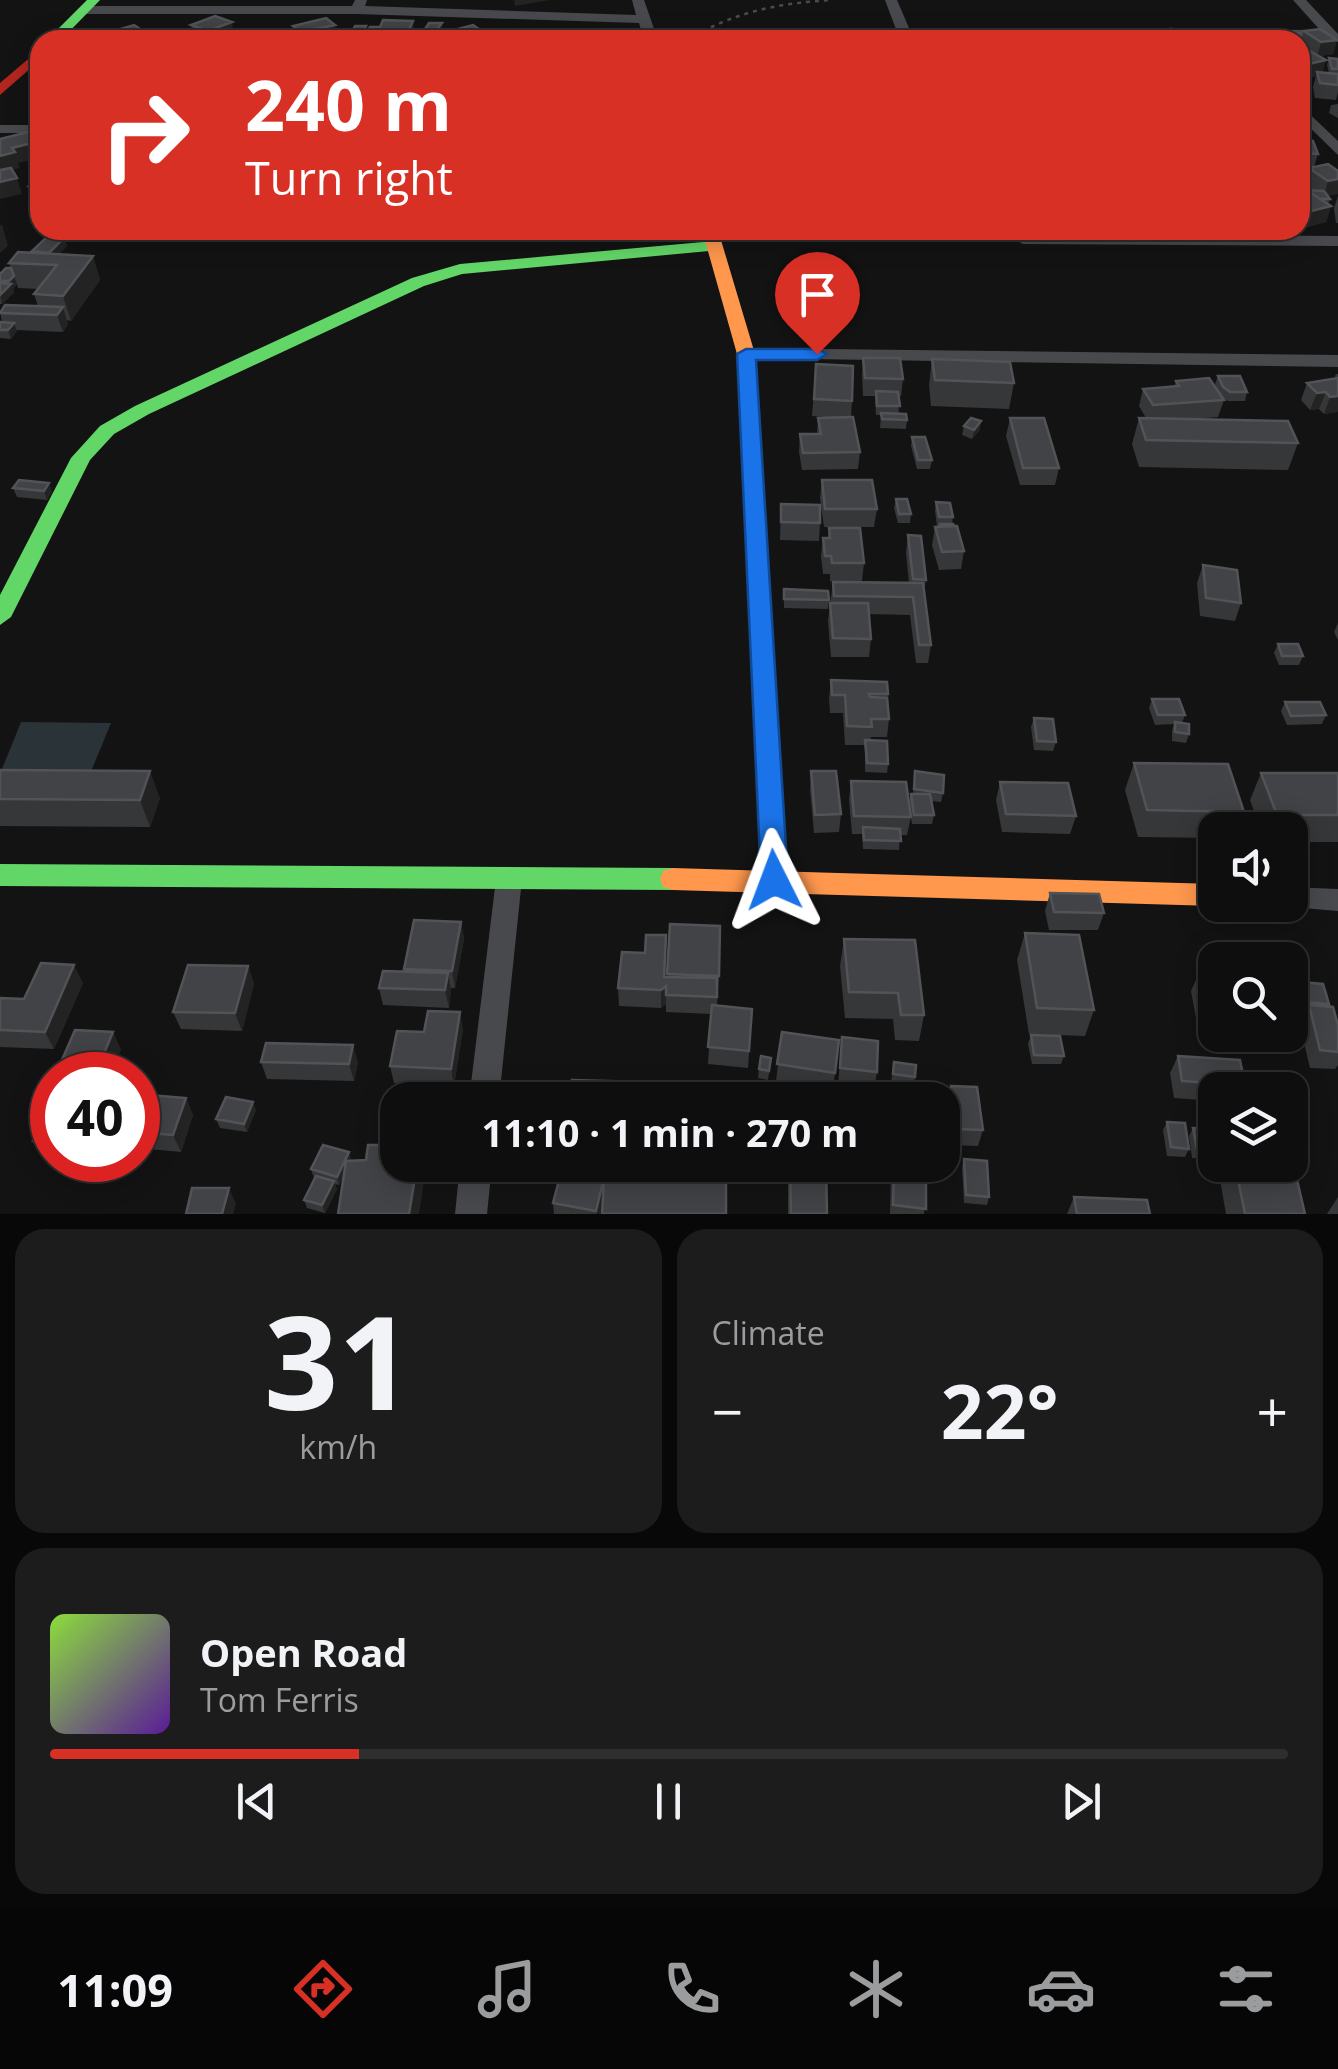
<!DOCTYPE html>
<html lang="en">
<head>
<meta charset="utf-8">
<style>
	:root { --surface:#0e0e0f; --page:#1c1c1d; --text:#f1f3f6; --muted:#9b9c9e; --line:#2e2e2f; --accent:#d93025 }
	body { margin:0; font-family:"Open Sans",sans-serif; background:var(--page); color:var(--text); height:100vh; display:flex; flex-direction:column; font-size:38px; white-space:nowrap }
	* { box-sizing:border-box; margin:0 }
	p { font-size:32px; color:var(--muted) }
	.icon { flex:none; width:55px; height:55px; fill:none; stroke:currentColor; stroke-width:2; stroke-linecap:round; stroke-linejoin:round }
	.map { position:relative; height:1214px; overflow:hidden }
	.sheet { display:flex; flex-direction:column; gap:15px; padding:15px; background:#080808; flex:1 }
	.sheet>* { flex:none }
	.hud { position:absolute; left:30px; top:30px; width:1280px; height:210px; border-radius:30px; box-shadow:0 5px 25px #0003,0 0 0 2px var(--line); background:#d93025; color:#fff; overflow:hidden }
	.fabs { position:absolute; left:1198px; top:812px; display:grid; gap:20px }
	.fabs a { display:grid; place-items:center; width:110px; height:110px; border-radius:20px; background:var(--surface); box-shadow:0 5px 25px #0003,0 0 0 2px var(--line); font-size:50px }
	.speed { position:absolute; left:30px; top:1052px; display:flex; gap:20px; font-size:50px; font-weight:700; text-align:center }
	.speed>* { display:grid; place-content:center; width:130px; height:130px; border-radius:50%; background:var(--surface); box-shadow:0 5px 25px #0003,0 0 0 2px var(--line); line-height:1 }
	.speed .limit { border:15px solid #d22; background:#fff; color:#111 }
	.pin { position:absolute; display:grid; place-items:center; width:85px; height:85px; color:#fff; margin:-102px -42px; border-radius:50% 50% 50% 0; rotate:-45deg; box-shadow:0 0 10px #0007 }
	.pin .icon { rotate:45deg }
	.me { position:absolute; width:110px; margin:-55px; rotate:357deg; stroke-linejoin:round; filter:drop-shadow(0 0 8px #0008) }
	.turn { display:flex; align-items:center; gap:35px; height:210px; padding:0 50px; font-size:45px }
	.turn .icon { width:130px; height:130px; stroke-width:2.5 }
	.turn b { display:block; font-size:70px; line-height:85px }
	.big { font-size:75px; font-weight:700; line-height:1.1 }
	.sheet .widget { flex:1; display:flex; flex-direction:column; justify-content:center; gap:15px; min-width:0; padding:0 35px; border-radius:30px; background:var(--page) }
	.sheet .dial { align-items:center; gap:0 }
	.dial b { font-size:130px; line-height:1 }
	.song { display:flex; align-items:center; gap:30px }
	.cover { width:120px; height:120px; border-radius:15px; background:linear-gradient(135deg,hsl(90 70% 55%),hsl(270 70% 35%)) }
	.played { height:10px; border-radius:5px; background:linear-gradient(90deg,var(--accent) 25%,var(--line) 25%) }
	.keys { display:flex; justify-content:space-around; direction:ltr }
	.heat { display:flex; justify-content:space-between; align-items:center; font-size:55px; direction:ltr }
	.sheet .tiles { flex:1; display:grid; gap:15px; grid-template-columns:1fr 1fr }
	.widget:last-child { grid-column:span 2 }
	.trip { position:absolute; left:380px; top:1082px; width:580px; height:100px; border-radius:30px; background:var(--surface); box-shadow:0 5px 25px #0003,0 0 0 2px var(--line); font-weight:700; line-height:100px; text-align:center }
	.tab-bar { display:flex; height:160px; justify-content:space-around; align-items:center; background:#060606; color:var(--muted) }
	.tab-bar .icon { width:70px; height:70px }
	.tab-bar .selected { color:var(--accent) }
	.tab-bar b { font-size:45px; color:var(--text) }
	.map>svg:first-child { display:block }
	.water { fill:#2a3338 }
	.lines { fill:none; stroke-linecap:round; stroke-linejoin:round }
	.path { stroke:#494b4e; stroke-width:2.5; stroke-dasharray:4 5; stroke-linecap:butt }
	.street { fill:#48494c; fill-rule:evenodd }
	.fast { fill:#63d668; fill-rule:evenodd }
	.slow { fill:#ff974d; fill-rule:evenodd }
	.jam { fill:#b3261e; fill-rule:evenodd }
	.wall { fill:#363738 }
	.shaded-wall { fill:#232324 }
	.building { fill:#424346; stroke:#525357; stroke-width:2.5 }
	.route { fill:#1a73e8; stroke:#114b97; stroke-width:2.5 }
</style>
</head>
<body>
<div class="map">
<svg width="1338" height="1214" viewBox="0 0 1338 1214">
	<rect width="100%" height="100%" fill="#131314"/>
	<path class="water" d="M21,722L111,723L90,774H0Z"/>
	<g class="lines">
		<path class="path" d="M687,40C734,12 778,3 833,0"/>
		<path class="street" d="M355,0H367L365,6L636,15L632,0H644L658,40H644L639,23L357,14H85L79,10L85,6H352Z
			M885,0H897L909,28L1320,30L1293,0H1306L1338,34V42L1327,38L912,36L914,40H900Z
			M1300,105L1338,141V155L1300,118Z
			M0,125H40V133H0Z
			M996,230H1017L1026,234L1338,236V246L1023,244Z
			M746,348L1338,355V367L740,358V350Z
			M509,868L519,871L522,879L499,1100H469L496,879L499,871Z
			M1290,887L1338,889V911L1280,906L1290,905Z
			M460,1165H492L487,1214H455Z"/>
		<path class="fast" d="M87,0H100L61,40H47Z
			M714,241L722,246L720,250L462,274L424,286L149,414L114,434L90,460L11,617L0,625V595L71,458L100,426L135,406L412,278L460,264Z
			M764,679L772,682L776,688L788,880L785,888L775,891L765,888L762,880L752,688L756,682Z
			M0,864L673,868L683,871L686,879L683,887L673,890L0,886Z"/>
		<path class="slow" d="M702,230H718L755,354L776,688L772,694H756L752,688L737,354Z
			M673,868L1215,884V905H1219L1215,906L673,890L663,887L660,879L663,871Z"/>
		<path class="jam" d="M40,49V60L0,95V83Z"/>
	</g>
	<path class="wall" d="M442,23V31L436,40L424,39L423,32Z
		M191,25L234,36L225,40H196L194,39Z
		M293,26L337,39L296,40Z
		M454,30L486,34V40H455Z
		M1304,31L1337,40L1333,54L1319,56L1322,72L1329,73L1327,65L1329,58L1338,59V92L1336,100L1315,98L1313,87L1316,76L1305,78L1300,76V50L1306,49L1300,46Z
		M415,32L423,40H365L364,38V40H350L349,38L367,33Z
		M40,82V104H37L33,89Z
		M1338,104V118L1329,113L1331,105Z
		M1300,140L1318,154L1314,167L1328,164V196L1330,199L1328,204L1331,206L1326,222L1307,227L1300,222V195L1302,190H1313L1304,184L1308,169H1300Z
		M40,176V195L32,194L29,186Z
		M1338,196V223H1336L1334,208Z
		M81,230H98L93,235L82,234Z
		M104,230H133L128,236L105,234Z
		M64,238L67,246L59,254L93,256L100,280L71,321L67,320L68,324L63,332L17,330L11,339L0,338V322H2L0,311L38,306L34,294L38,289L18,288L17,284L13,289L14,292L2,304H0V274L11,268L9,263L33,253L32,251Z
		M863,358L903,379L901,396H898L899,414L907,420L906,429L880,428L881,415H876L875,396H863L862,375Z
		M932,359L1014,383L1009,409L931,406L929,385Z
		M816,364L852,401L851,417L860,452L858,469L802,470L799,452L800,434H817L818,418H838L812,416Z
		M1336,374H1338V412L1324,414L1319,409L1310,410L1301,400L1307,383L1334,379Z
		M1218,376L1247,392L1245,401H1228L1222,398L1224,400L1218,417L1194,419L1298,443L1288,470L1139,467L1132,444L1139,418H1146L1139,406L1143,389L1174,387L1176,381L1218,391L1215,384Z
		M1010,418L1059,468L1055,485H1020L1006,436Z
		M964,426L980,430L972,439L962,435Z
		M912,437L932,460L930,469H917L911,446Z
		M822,480L877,509L874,527H824L820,498Z
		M13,488L52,492L47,500L17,497Z
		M896,499L911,514L910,523H898L894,508Z
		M936,502L953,517L952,524L964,551L961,569L939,570L932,545L935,527L940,526H937L935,511Z
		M781,504L820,523L819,541L780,540Z
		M829,528L864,563L862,581H830V574H823L821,556L823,538H828Z
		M908,535L926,580L924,593L931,645L928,663H916L910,615L869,614L871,639L869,657H831L828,621L833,582L909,583L906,553Z
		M1203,565L1241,603L1235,621L1200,616L1197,583Z
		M784,589L829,600L828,609L784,608Z
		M1338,623V640L1334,632Z
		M1278,644L1303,656L1299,665H1279L1274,653Z
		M831,680L888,694L889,719L887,737H871L870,741L888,764L887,773L865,772V745H845L843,713H830L829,699Z
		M1152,699L1185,715L1182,723L1189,734L1186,743L1172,741V731L1174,724L1155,725L1149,708Z
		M1285,702L1326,715L1322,724L1287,725L1281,711Z
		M1034,718L1056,742L1053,751L1034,750L1031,727Z
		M1134,763L1244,812L1237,830H1215V838L1138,837L1125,790Z
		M0,770L160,798L150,827L0,826Z
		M811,771L841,814L839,832L814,833L810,790Z
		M915,771L943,793L941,802L931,801L934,815L932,824H912L909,803L911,794H913Z
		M1261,773H1338V842H1290V830H1261L1250,800Z
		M851,781L911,817L907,835H900L899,850L863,849L862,834H852L849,799Z
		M1000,782L1076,816L1070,834L1002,832L996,800Z
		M1050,893L1104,913L1098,930H1049L1045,911Z
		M461,922L464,939L455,988H451L449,1008L383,1005L379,988L405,971L404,969Z
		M670,924L719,976L717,1006L752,1009L748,1068L708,1064L711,1014L666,1012V1004L661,1008L619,1006L618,988L645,953L665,977H667Z
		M1025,933L1094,1010L1085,1036L1029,1034L1017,960Z
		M844,939L924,1015L919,1041L895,1040L893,1019L845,1018L840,966Z
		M1236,948L1238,960H1230Z
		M1203,965L1215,966V1030L1198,1029L1191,991Z
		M248,966L254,984L242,1031L181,1029L173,1012Z
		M1301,982L1329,1004L1327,1007L1338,1025V1065L1335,1069L1310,1068L1299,1022L1305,1011H1301L1296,991Z
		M83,983L54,1049L0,1047V998L24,999Z
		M463,1029L454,1086L394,1083L390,1066L424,1032Z
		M782,1032L839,1040L833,1090L776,1081Z
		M1031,1035L1064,1056L1061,1064H1032L1028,1044Z
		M1234,1035H1282L1278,1043L1235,1040Z
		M842,1037L877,1072L874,1089L838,1085Z
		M121,1049L111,1075H70L62,1060Z
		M1178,1056L1245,1085L1242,1090H1215V1101L1174,1098L1170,1073Z
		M771,1058L768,1080L758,1078L759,1069Z
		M261,1062H358L354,1081L267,1079Z
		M894,1062L915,1077L913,1086L891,1083Z
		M951,1086L983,1130L978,1146L951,1145L947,1103Z
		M138,1094L186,1098L193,1115L181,1152L138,1148Z
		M52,1104V1159L43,1158L33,1141Z
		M256,1110L247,1132L220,1128L216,1119Z
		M1167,1122L1189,1149L1185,1157L1167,1156L1163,1130Z
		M1193,1128L1215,1152L1211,1159L1192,1158L1189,1136Z
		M964,1159L989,1197L987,1205L964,1203L962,1167Z
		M55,1160H87L84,1165Z
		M352,1161L426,1169L343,1177L339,1185L335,1184L337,1189L325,1213L307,1208L304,1200L314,1178L311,1169Z
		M681,1165H752L751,1169Z
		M788,1165H826L827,1214H788Z
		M891,1165H926L924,1214H890Z
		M1224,1165H1290L1305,1214H1226L1219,1174Z
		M1074,1197L1150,1214H1067Z
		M1338,1197V1214H1327Z
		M553,1203L602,1206L600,1214H554Z"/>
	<path class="shaded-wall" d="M514,0H550L515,6Z
		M413,21L415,35L413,40H409L408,32Z
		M232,22L234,36L225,40H210L208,31Z
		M442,23V31L436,40L435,32Z
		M335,25L337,39L303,40L301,32Z
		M140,29L142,36L128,40H114L113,37Z
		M486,34V40H466V39Z
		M1337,40L1333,54L1317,57L1321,42Z
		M1326,60L1322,75L1317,72L1316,76L1305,78L1309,64Z
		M40,141V158L18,163L20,168L0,173V156L12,148Z
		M17,178L22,194L0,199V182Z
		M1338,179V194L1323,197L1328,181Z
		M1331,206L1326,222L1307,227L1312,211Z
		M2,224L8,246L0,253V226Z
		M64,238L67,246L51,261L49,253Z
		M93,256L100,280L71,321L63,296Z
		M14,276L17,284L13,289L14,292L2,304L0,295L10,285L9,281Z
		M63,307L68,324L63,332L57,315Z
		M14,323L17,331L11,339L8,330Z
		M1326,392L1319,409L1310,410L1317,393Z
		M1338,396V412L1324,414L1330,397Z
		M981,421L980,430L972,439L974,430Z
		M49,483L52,492L47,500L44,491Z
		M150,771L160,798L150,827L140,800Z
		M461,922L464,939L455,988L452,971Z
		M666,935V1004L661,1008V990Z
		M74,965L83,983L54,1049L45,1032Z
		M248,966L254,984L242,1031L235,1013Z
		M448,973L451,990L449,1008L445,990Z
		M460,1012L463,1029L454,1086L451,1069Z
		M113,1032L121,1049L111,1075H106L100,1063Z
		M353,1045L358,1062L354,1081L349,1064Z
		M186,1098L193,1115L181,1152L173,1135Z
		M253,1102L256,1110L247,1132L244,1124Z
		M349,1152L352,1161L339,1185L337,1177Z
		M417,1165H425L426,1169L419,1214H409Z
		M607,1165H612L600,1214H596Z
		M334,1181L337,1189L325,1213L322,1205Z
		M229,1188L236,1204L233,1214H222Z"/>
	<path class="building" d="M215,16L232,22L208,31L191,25Z
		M326,18L335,25L301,32L293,26Z
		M383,20L413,21L408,32H378Z
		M429,23H442L435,32H423Z
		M134,25L140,29L113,37L107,33Z
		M473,25L486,34L466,39L454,30Z
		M355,26H366L360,38H349Z
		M370,27H380L375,38L364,37Z
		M1171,29L1192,31L1193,40H1172Z
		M1320,29L1337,40L1321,42L1304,31Z
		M1278,31L1300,33V42V40H1278Z
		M415,32H423L419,40H411Z
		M992,35L998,40H982L979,37Z
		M952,36L969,38L968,40H950Z
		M1101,36L1106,40H1089L1086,38Z
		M1058,37L1076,38V40H1058Z
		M1207,37L1214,40H1194Z
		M1306,49L1326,60L1309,64L1300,59V50Z
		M1329,58L1338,59V69H1332Z
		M1317,72L1338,74V85L1320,83Z
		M40,129V141L12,148L15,152L0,156V139Z
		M1300,140L1313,141L1318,154L1300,153Z
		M1328,164L1338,171V179L1328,181L1309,168Z
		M11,168L17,178L0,182V170Z
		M40,176V187L29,186Z
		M1302,190L1324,191L1330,199H1320L1311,193L1305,195Z
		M1311,193L1331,206L1312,211L1300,202V196Z
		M48,236L64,238L49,253L32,251Z
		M18,252L93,256L63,296L34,294L57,265L9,263Z
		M6,268H11L14,276L9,281H0V274Z
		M0,283L11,284L0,295Z
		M5,305L63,307L57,315L0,313Z
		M0,322L14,323L8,330H0Z
		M863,358H900L903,379L865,378Z
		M932,359L1010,362L1014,383L935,380Z
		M816,364L853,366L852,401L814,399Z
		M1218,376H1240L1247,392H1230L1223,387Z
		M1209,378L1224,400L1153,405L1143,389L1179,386L1176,381Z
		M1338,378V396L1330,397L1326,392L1317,393L1307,383Z
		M876,391L898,392L900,406H877Z
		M881,413L906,414L907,420L882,419Z
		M853,417L860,452L803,453L800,434H821L818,418Z
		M971,418L981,421L974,430L964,426Z
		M1010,418H1044L1059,468H1023Z
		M1139,418L1288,421L1298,443L1146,440Z
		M912,437H925L932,460H918Z
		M19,480L49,483L44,491L13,488Z
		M822,480H872L877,509H825Z
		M896,499H907L911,514H899Z
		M936,502L950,503L953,517H939Z
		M781,504L820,505V523L781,522Z
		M940,524H953L954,526L940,527Z
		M957,526L964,551L942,552L935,527Z
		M829,528H860L864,563H832L831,556H825L823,538H830Z
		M908,535L921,536L926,580L913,579Z
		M1203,565L1237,570L1241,603L1206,598Z
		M833,582L923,583L931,645H919L913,597L834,596Z
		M784,589L828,591L829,600L784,599Z
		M830,603H868L871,639L833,638Z
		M1278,644H1298L1303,656H1282Z
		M831,680L887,682L888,694H869L870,697L887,698L889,719H871L872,727L847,726L845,695H832Z
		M1152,699H1179L1185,715H1158Z
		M1285,702H1320L1326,715L1291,716Z
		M1034,718L1053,719L1056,742L1037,741Z
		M1175,722L1189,724V734L1175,732Z
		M865,740L887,741L888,764L867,763Z
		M1134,763L1228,764L1244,812L1147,810Z
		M0,770L150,771L140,800L0,799Z
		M811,771H836L841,814L815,815Z
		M915,771L944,775L943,793L914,789Z
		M1261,773H1338V815H1277Z
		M851,781L906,782L911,817L854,816Z
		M1000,782L1068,783L1076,816L1006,814Z
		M911,794H930L934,815H914Z
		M863,827L900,829L901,841L864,840Z
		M1050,893L1099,894L1104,913L1054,912Z
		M414,920L461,922L452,971L404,969Z
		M670,924L720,926L719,976L667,974Z
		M1025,933L1079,935L1094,1010L1037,1008Z
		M646,935H666L664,977L717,978V997L666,995V986L661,990L618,988L622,952L645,953Z
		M844,939L915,940L924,1015H901L898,993L849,992Z
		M1236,948L1275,951L1277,960H1238Z
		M41,963L74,965L45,1032L0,1030V998L24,999Z
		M188,965L248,966L235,1013L173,1012Z
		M1203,965L1215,966V1004L1210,1003Z
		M383,971L448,973L445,990L379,988Z
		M1301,982L1323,984L1329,1004L1305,1002Z
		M712,1005L752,1009L749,1051L708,1047Z
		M1309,1005L1333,1007L1338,1025V1052L1320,1050Z
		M428,1011L460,1012L451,1069L390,1066L397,1031L424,1032Z
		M75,1030L113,1032L100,1063L62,1060Z
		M782,1032L839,1040L835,1073L777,1064Z
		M1031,1035L1060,1036L1064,1056L1034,1055Z
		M842,1037L878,1041L877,1072L840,1068Z
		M266,1043L353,1045L349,1064L261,1062Z
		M761,1056L771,1058L769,1071L759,1069Z
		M1178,1056L1240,1060L1245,1085L1182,1081Z
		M894,1062L916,1065L915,1077L893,1074Z
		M572,1080L680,1083V1100H570Z
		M951,1086L977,1087L983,1130L955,1129Z
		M138,1094L186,1098L173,1135L138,1132Z
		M226,1097L253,1102L244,1124L216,1119Z
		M52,1104V1145L33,1141Z
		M1167,1122L1185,1123L1189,1149L1171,1147Z
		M1193,1128L1211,1129L1215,1151L1197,1149Z
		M323,1145L349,1152L337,1177L311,1169Z
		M368,1145H398V1165H417L409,1214H338L346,1161L366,1160Z
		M1290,1150L1305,1214H1245L1235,1165H1290Z
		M964,1159L987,1161L989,1197L966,1195Z
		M563,1165H607L596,1211L553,1203Z
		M790,1165H826L827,1214H791Z
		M894,1165H926V1209L893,1205Z
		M316,1176L334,1181L322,1205L304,1200Z
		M604,1180L726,1182V1214H602Z
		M192,1188H229L222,1214H186Z
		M1074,1197L1147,1200L1150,1214H1077Z"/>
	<path class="route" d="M746,349H817L827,354L817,360H756L788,880L784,888L774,891L765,888L761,880L737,354Z"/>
</svg>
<div class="fabs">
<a><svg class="icon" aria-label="sound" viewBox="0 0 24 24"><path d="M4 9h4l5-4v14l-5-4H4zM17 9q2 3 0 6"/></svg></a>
<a><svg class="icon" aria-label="search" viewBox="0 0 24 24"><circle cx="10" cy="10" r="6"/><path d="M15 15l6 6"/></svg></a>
<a><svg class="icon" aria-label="layers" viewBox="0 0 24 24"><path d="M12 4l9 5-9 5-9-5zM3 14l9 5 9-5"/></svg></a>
</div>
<div class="speed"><div class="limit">40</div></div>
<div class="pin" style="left:817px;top:354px;background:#d93025"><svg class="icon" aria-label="arrive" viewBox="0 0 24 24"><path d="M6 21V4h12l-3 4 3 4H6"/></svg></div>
<svg class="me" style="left:774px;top:880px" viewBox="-20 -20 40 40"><path d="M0-17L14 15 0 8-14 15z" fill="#1a73e8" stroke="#fff" stroke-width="4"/></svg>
<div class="trip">11:10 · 1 min · 270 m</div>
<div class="hud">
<div class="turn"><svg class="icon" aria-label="right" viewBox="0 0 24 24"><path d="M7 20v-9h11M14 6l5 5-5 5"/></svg><div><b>240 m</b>Turn right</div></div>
</div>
</div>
<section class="sheet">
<div class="tiles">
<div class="widget dial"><b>31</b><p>km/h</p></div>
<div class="widget"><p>Climate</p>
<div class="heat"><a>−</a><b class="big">22°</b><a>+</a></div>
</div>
<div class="widget">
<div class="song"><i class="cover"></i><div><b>Open Road</b><p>Tom Ferris</p></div></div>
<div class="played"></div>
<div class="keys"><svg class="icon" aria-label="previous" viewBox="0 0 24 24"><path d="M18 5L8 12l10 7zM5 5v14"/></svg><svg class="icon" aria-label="pause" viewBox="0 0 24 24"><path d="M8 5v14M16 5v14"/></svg><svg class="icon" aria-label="next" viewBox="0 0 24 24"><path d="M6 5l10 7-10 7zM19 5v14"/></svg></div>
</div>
</div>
</section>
<nav class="tab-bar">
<b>11:09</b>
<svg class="icon selected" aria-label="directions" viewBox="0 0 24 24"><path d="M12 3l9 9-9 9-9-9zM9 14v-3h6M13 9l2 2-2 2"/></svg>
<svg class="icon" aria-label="music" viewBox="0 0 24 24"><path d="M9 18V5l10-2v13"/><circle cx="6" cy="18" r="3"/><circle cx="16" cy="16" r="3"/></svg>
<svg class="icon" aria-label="phone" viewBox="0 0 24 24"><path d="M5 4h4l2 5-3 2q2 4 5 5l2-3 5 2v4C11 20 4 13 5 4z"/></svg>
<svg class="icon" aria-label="climate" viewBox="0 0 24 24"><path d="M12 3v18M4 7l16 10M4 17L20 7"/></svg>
<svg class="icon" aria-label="car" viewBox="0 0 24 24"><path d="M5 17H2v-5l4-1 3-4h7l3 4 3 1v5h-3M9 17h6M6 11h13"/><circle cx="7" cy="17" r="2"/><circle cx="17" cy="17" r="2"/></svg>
<svg class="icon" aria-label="filters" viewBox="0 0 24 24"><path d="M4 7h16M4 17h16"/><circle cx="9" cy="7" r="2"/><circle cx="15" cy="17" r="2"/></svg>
</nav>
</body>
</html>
